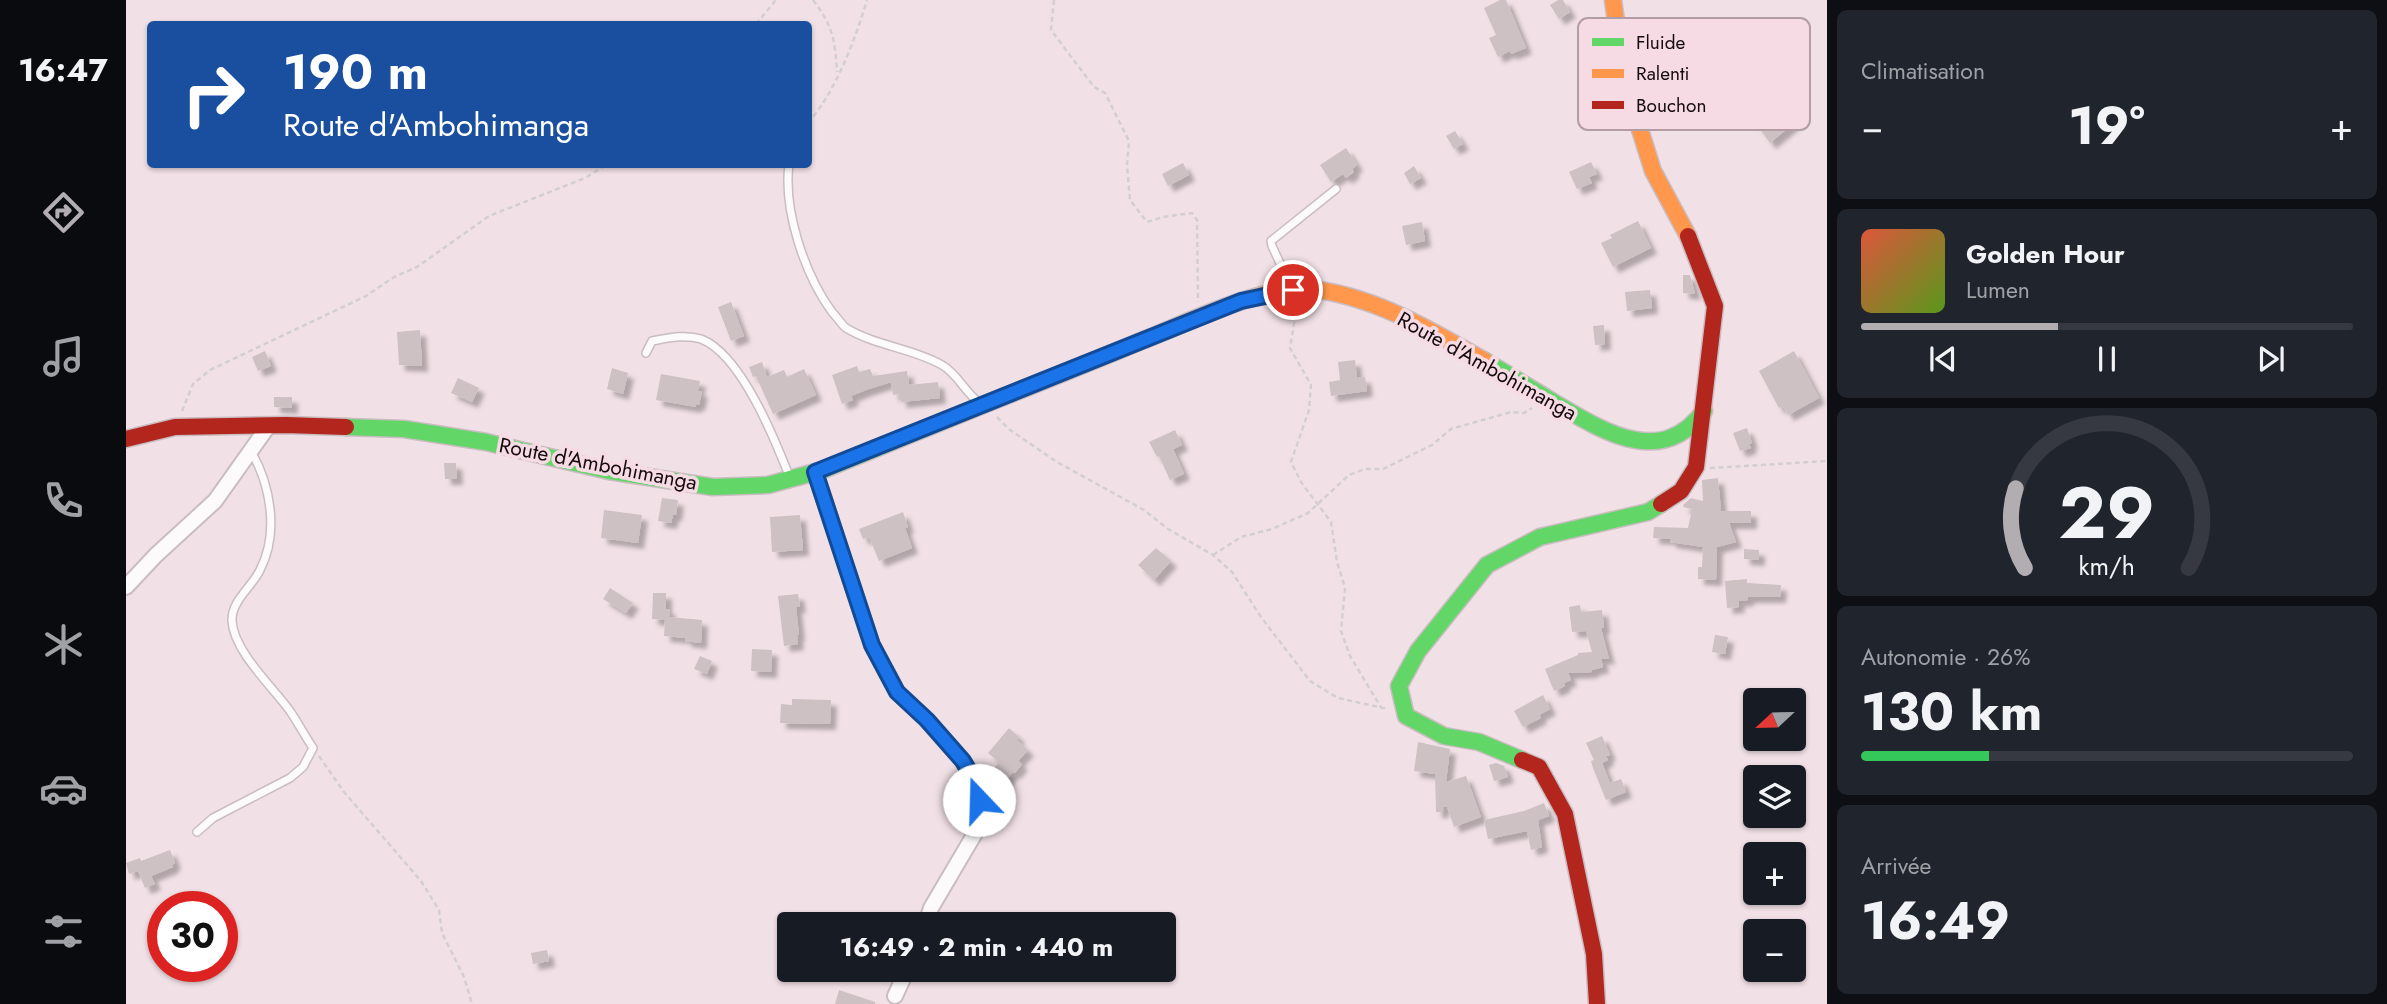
<!DOCTYPE html>
<html lang="fr">
<head>
<meta charset="utf-8">
<style>
	:root { --surface:#171b24; --page:#20242c; --text:#f1f3f6; --muted:#9ea1a6; --line:#363941; --accent:#b1adb0 }
	body { margin:0; font-family:Jost,sans-serif; background:var(--page); color:var(--text); height:100vh; display:flex; flex-direction:column; font-size:26px; white-space:nowrap }
	* { box-sizing:border-box; margin:0 }
	p { font-size:23px; color:var(--muted) }
	.icon { flex:none; width:38px; height:38px; fill:none; stroke:currentColor; stroke-width:2; stroke-linecap:round; stroke-linejoin:round }
	.map { position:relative; flex:1; overflow:hidden }
	.panel { display:flex; flex-direction:column; gap:10px; padding:10px; background:#0d0f14; width:560px }
	.panel>* { flex:none }
	.top-card { position:absolute; left:21px; top:21px; width:665px; height:147px; border-radius:7px; box-shadow:0 2px 5px #0004; background:#1a4fa0; color:#fff; overflow:hidden }
	.needle { width:46px; rotate:248deg }
	.fabs { position:absolute; left:1617px; top:688px; display:grid; gap:14px }
	.fabs a { display:grid; place-items:center; width:63px; height:63px; border-radius:7px; background:var(--surface); box-shadow:0 2px 5px #0004; font-size:35px }
	.speed { position:absolute; left:21px; top:891px; display:flex; gap:14px; font-size:35px; font-weight:700; text-align:center }
	.speed>* { display:grid; place-content:center; width:91px; height:91px; border-radius:50%; background:var(--surface); box-shadow:0 2px 5px #0004; line-height:1 }
	.speed .limit { border:10px solid #d22; background:#fff; color:#111 }
	.pin { position:absolute; display:grid; place-items:center; width:60px; height:60px; color:#fff; margin:-30px; border:4px solid #fff; border-radius:50%; box-shadow:0 2px 7px #0007 }
	.me { position:absolute; width:77px; margin:-38px; rotate:339deg; stroke-linejoin:round; filter:drop-shadow(0 0 5px #0008) }
	.turn { display:flex; align-items:center; gap:24px; height:147px; padding:0 21px; font-size:32px }
	.turn .icon { width:91px; height:91px; stroke-width:2.5 }
	.turn b { display:block; font-size:49px; line-height:60px }
	.big { font-size:52px; font-weight:700; line-height:1.1 }
	.panel .card { flex:1; display:flex; flex-direction:column; justify-content:center; gap:10px; min-width:0; padding:0 24px; border-radius:10px; background:var(--page) }
	.panel .dial { align-items:center; gap:0 }
	.dial svg { height:182px; overflow:visible; fill:none; stroke:var(--line); stroke-width:7; stroke-linecap:round; text-anchor:middle }
	.dial text { fill:var(--text); stroke:none }
	.song { display:flex; align-items:center; gap:21px }
	.cover { width:84px; height:84px; border-radius:10px; background:linear-gradient(135deg,hsl(10 70% 55%),hsl(90 70% 35%)) }
	.played { height:7px; border-radius:4px; background:linear-gradient(90deg,var(--accent) 40%,var(--line) 40%) }
	.keys { display:flex; justify-content:space-around; direction:ltr }
	.heat { display:flex; justify-content:space-between; align-items:center; font-size:38px; direction:ltr }
	.charge { height:10px; border-radius:5px; background:linear-gradient(90deg,#34c759 26%,var(--line) 0) }
	.trip { position:absolute; left:651px; top:912px; width:399px; height:70px; border-radius:7px; background:var(--surface); box-shadow:0 2px 5px #0004; font-weight:700; line-height:70px; text-align:center }
	main { display:flex; flex:1; min-height:0 }
	.tabs { display:flex; flex-direction:column; width:126px; justify-content:space-around; align-items:center; background:#090b0e; color:var(--muted) }
	.tabs .icon { width:49px; height:49px }
	.tabs .active { color:var(--accent) }
	.tabs b { font-size:32px; color:var(--text) }
	.map>svg:first-child { display:block }
	.building { fill:#cdc1c4; filter:url(#shadow) }
	.lines { fill:none; stroke-linecap:round; stroke-linejoin:round }
	.lane-casing { stroke:#c9bdc1; stroke-width:10 }
	.street-casing { stroke:#c9bdc1; stroke-width:18 }
	.fast-casing { stroke:#c9bdc1; stroke-width:19 }
	.slow-casing { stroke:#c9bdc1; stroke-width:19 }
	.jam-casing { stroke:#c9bdc1; stroke-width:19 }
	.path { stroke:#d3cfd1; stroke-width:2.5; stroke-dasharray:5 3.5; stroke-linecap:butt }
	.lane { stroke:#fdfafb; stroke-width:7 }
	.street { stroke:#fdfafb; stroke-width:14 }
	.fast { stroke:#63d668; stroke-width:16 }
	.slow { stroke:#ff974d; stroke-width:16 }
	.jam { stroke:#b3261e; stroke-width:16 }
	.route-casing { stroke:#114b97; stroke-width:18 }
	.route { stroke:#1a73e8; stroke-width:12 }
	.labels { text-anchor:middle; dominant-baseline:central; stroke-width:7; stroke-linejoin:round; paint-order:stroke }
	.street-label { font-size:21px; fill:#150c0f; stroke:#f7dbe4 }
	.key { fill:#f7dbe4; stroke:#b39da4; stroke-width:2 }
	.key-label { font-size:19px; fill:#150c0f }
</style>
</head>
<body>
<main>
<nav class="tabs">
<b>16:47</b>
<svg class="icon active" aria-label="directions" viewBox="0 0 24 24"><path d="M12 3l9 9-9 9-9-9zM9 14v-3h6M13 9l2 2-2 2"/></svg>
<svg class="icon" aria-label="music" viewBox="0 0 24 24"><path d="M9 18V5l10-2v13"/><circle cx="6" cy="18" r="3"/><circle cx="16" cy="16" r="3"/></svg>
<svg class="icon" aria-label="phone" viewBox="0 0 24 24"><path d="M5 4h4l2 5-3 2q2 4 5 5l2-3 5 2v4C11 20 4 13 5 4z"/></svg>
<svg class="icon" aria-label="climate" viewBox="0 0 24 24"><path d="M12 3v18M4 7l16 10M4 17L20 7"/></svg>
<svg class="icon" aria-label="car" viewBox="0 0 24 24"><path d="M5 17H2v-5l4-1 3-4h7l3 4 3 1v5h-3M9 17h6M6 11h13"/><circle cx="7" cy="17" r="2"/><circle cx="17" cy="17" r="2"/></svg>
<svg class="icon" aria-label="filters" viewBox="0 0 24 24"><path d="M4 7h16M4 17h16"/><circle cx="9" cy="7" r="2"/><circle cx="15" cy="17" r="2"/></svg>
</nav>
<div class="map">
<svg width="1701" height="1004" viewBox="0 0 1701 1004">
	<defs>
		<filter id="shadow"><feDropShadow dx="6" dy="6" stdDeviation="2" flood-color="#0004"/></filter>
	</defs>
	<rect width="100%" height="100%" fill="#f1e1e6"/>
	<path class="building" d="M1374,0H1380L1400,48L1385,54L1384,51L1372,57L1363,38L1370,35L1358,8Z
		M1432,0H1437L1444,12L1433,19L1424,5Z
		M1658,108L1668,123L1644,143L1627,119L1639,110L1644,117Z
		M1329,131L1337,144L1328,149L1320,136Z
		M1220,148L1231,165L1226,169L1228,172L1220,178L1217,174L1205,182L1194,165Z
		M1465,162L1471,174L1463,177L1466,183L1451,189L1443,172Z
		M1057,163L1063,175L1042,186L1036,174Z
		M1288,166L1295,178L1284,184L1278,173Z
		M1512,221L1525,248L1487,267L1475,243L1486,238L1484,235Z
		M1296,222L1299,241L1280,245L1276,226Z
		M1557,275H1564L1569,294L1557,293Z
		M1524,290L1526,308L1501,311L1499,292Z
		M605,302L618,336L605,341L592,307Z
		M1478,325L1479,344L1469,345L1467,326Z
		M294,330L296,366L273,365L271,332Z
		M139,351L145,366L132,371L126,357Z
		M1668,351L1693,398L1662,415L1657,406L1653,408L1633,371Z
		M1229,360L1231,378L1239,377L1241,391L1205,396L1203,382L1214,380L1212,362Z
		M636,362L641,377L658,370L661,377L678,369L690,395L647,414L630,376L627,377L623,367Z
		M731,366L733,372L744,369L747,376L781,371L783,385L812,382L814,398L775,402L773,394L767,395L765,382L740,390L725,396L727,400L716,404L706,375Z
		M486,368L502,373L497,394L481,389Z
		M535,374L574,381L572,391H576L573,405L570,404V407L530,400Z
		M332,378L353,388L346,402L325,393Z
		M148,397H166V408L148,407Z
		M1621,428L1626,443L1623,444L1625,448L1614,451L1607,433Z
		M1049,430L1056,445L1047,449L1058,474L1044,480L1033,456L1031,457L1023,442Z
		M318,463H330L331,479H319Z
		M1592,478L1595,511H1625V523H1603L1610,542L1591,547L1590,580L1572,579V567H1576L1577,547L1544,542V539L1527,538L1528,527L1562,528L1566,509L1557,507L1558,504L1565,498L1577,501L1576,480Z
		M536,498L552,500L550,515H547L545,523L532,521Z
		M478,510L516,515L512,543L475,538Z
		M777,512L782,527L779,528L786,548L753,561L743,537L737,539L733,529Z
		M674,515L677,550L646,552L644,517Z
		M1030,548L1045,561L1028,580L1012,565Z
		M1618,549L1633,550V560L1618,559Z
		M1621,579V583L1655,585L1654,597H1622V600L1612,601L1613,607L1601,608L1599,581Z
		M484,588L507,603L500,613L477,599Z
		M527,593H540V609H544L543,617L576,620L575,643L559,641L560,638L538,636L539,620L526,619Z
		M672,594L674,607H670L673,635H671L672,644L658,646L652,596Z
		M1454,605L1455,612L1476,610L1478,628H1475L1483,659L1475,658L1477,667L1466,670V672L1442,673L1445,680L1438,683L1439,686L1428,691L1419,669L1452,655V653L1466,652L1460,631L1446,632L1443,607Z
		M1589,635L1602,637L1599,654L1586,652Z
		M626,649L646,650L645,672L625,671Z
		M574,656L586,661L581,674L568,669Z
		M1417,695L1424,709L1413,715L1415,718L1397,727L1388,711Z
		M666,699L705,700L704,724L654,723L655,704L666,705Z
		M883,728L893,737L891,740L902,750L892,761L896,764L889,773L887,772L876,785L863,774L873,762L862,753Z
		M1476,736L1484,755L1480,756L1482,760L1476,763L1484,783L1495,779L1500,792L1480,800L1467,768L1465,761L1468,760L1460,743Z
		M1292,742L1324,749L1320,782L1340,776L1355,817L1328,827L1321,807L1317,806V812H1310L1309,774L1288,771Z
		M1370,763L1378,766L1382,777L1368,781L1363,765Z
		M1418,803L1423,816L1412,820L1416,847L1405,850L1401,831L1362,839L1358,820L1398,811Z
		M44,850L49,863L46,865L47,867L25,876L29,884L19,888L12,871L3,874L0,863L14,858L15,861Z
		M421,950L423,961L407,964L405,953Z
		M713,990L749,1002V1004H709Z"/>
	<g class="lines">
		<defs>
			<path id="lane" d="M663,164C657,211 679,275 706,312C711,317 715,324 720,328C750,346 786,348 816,365C832,374 839,393 854,403
				M1166,289L1146,246L1145,241L1210,189
				M520,353L526,341C542,338 559,334 575,339C615,354 649,440 664,478
				M71,832L87,818L164,778L177,767L187,748C179,736 172,723 164,711C147,687 108,652 106,621C105,601 126,587 134,570C153,533 145,486 125,451"/>
			<path id="street" d="M689,472L746,645L771,692L801,720L837,761L849,781L858,818L805,908L800,924
				M0,587L30,555L89,501L143,425
				M769,996L781,970"/>
			<path id="fast" d="M1359,361C1383,375 1406,389 1429,403C1477,431 1535,469 1578,411
				M220,427L278,429L360,442L483,471L587,487L642,485L697,470L857,405
				M1396,760L1353,742L1318,736L1280,716L1273,686L1292,651L1361,565L1414,537L1522,512L1535,504"/>
			<path id="slow" d="M1487,0L1498,79L1527,171L1562,236
				M857,405C910,384 963,363 1015,341C1064,322 1141,282 1193,290C1253,299 1308,332 1359,361"/>
			<path id="jam" d="M0,439L49,427L160,425L220,427
				M1535,504L1555,491L1570,467L1589,306L1562,236
				M1396,760L1413,767L1439,814L1468,954L1471,1004"/>
		</defs>
		<use href="#lane" class="lane-casing"/>
		<use href="#street" class="street-casing"/>
		<use href="#fast" class="fast-casing"/>
		<use href="#slow" class="slow-casing"/>
		<use href="#jam" class="jam-casing"/>
		<path class="path" d="M687,0C707,26 709,40 711,72
			M928,0L925,30L968,87L979,93L1003,141L1001,166L1004,200L1021,222L1037,217L1066,213L1071,220L1072,302
			M630,24L650,0
			M682,123C710,91 729,40 741,0
			M1168,305L1169,318L1164,348L1185,385L1183,410L1165,462L1175,482L1205,522L1211,562L1219,588L1215,631L1224,656L1256,709
			M56,411L67,384L84,370L240,296L268,277L291,267L363,216L459,178L482,164
			M871,417L884,430L931,462L1018,510L1042,529L1087,555L1106,572L1135,617L1184,681L1212,698L1262,709
			M1584,468L1701,461
			M1087,555L1115,537L1146,529L1182,513L1223,475L1239,469H1257L1306,445L1325,429L1385,412L1398,413L1406,408
			M193,756L218,792L295,881L313,910L316,933L338,977L346,1004"/>
		<use href="#lane" class="lane"/>
		<use href="#street" class="street"/>
		<use href="#fast" class="fast"/>
		<use href="#slow" class="slow"/>
		<use href="#jam" class="jam"/>
	</g>
	<g class="lines">
		<defs>
			<path id="route" d="M853,800L849,781L837,761L801,720L771,692L746,645L689,472L1115,301L1167,290"/>
		</defs>
		<use href="#route" class="route-casing"/>
		<use href="#route" class="route"/>
	</g>
	<g class="labels">
		<g class="street-label">
			<text transform="translate(1361 366) rotate(29)">Route d'Ambohimanga</text>
			<text transform="translate(472 464) rotate(11)">Route d'Ambohimanga</text>
		</g>
	</g>
	<rect x="1452" y="18" width="232" height="112" rx="10" class="key"/>
	<rect x="1466" y="38" width="32" height="8" fill="#63d668"/>
	<rect x="1466" y="69" width="32" height="9" fill="#ff974d"/>
	<rect x="1466" y="101" width="32" height="8" fill="#b3261e"/>
	<g class="key-label">
		<text x="1510" y="49">Fluide</text>
		<text x="1510" y="80">Ralenti</text>
		<text x="1510" y="112">Bouchon</text>
	</g>
</svg>
<div class="fabs">
<a><svg class="needle" viewBox="-14 -14 28 28"><path d="M0-13l5 13h-10z" fill="#e53935"/><path d="M0 13l5-13h-10z" fill="#9ea1a6"/></svg></a>
<a><svg class="icon" aria-label="layers" viewBox="0 0 24 24"><path d="M12 4l9 5-9 5-9-5zM3 14l9 5 9-5"/></svg></a>
<a>+</a>
<a>−</a>
</div>
<div class="speed"><div class="limit">30</div></div>
<div class="pin" style="left:1167px;top:290px;background:#d93025"><svg class="icon" aria-label="arrive" viewBox="0 0 24 24"><path d="M6 21V4h12l-3 4 3 4H6"/></svg></div>
<svg class="me" style="left:853px;top:800px" viewBox="-20 -20 40 40"><circle r="19" fill="#fff"/><path d="M0-13L10 11 0 6-10 11z" fill="#1a73e8"/></svg>
<div class="trip">16:49 · 2 min · 440 m</div>
<div class="top-card">
<div class="turn"><svg class="icon" aria-label="right" viewBox="0 0 24 24"><path d="M7 20v-9h11M14 6l5 5-5 5"/></svg><div><b>190 m</b>Route d'Ambohimanga</div></div>
</div>
</div>
<section class="panel">
<div class="card"><p>Climatisation</p>
<div class="heat"><a>−</a><b class="big">19°</b><a>+</a></div>
</div>
<div class="card">
<div class="song"><i class="cover"></i><div><b>Golden Hour</b><p>Lumen</p></div></div>
<div class="played"></div>
<div class="keys"><svg class="icon" aria-label="previous" viewBox="0 0 24 24"><path d="M18 5L8 12l10 7zM5 5v14"/></svg><svg class="icon" aria-label="pause" viewBox="0 0 24 24"><path d="M8 5v14M16 5v14"/></svg><svg class="icon" aria-label="next" viewBox="0 0 24 24"><path d="M6 5l10 7-10 7zM19 5v14"/></svg></div>
</div>
<div class="card dial"><svg viewBox="0 0 100 80">
<path d="M14 69A42 42 0 1 1 86 69"/>
<path d="M14 69A42 42 0 0 1 10 34" stroke="#b1adb0"/>
<text x="50" y="56" font-size="32" font-weight="700">29</text>
<text x="50" y="72" font-size="11">km/h</text>
</svg></div>
<div class="card"><p>Autonomie · 26%</p><b class="big">130 km</b><div class="charge"></div></div>
<div class="card"><p>Arrivée</p><b class="big">16:49</b></div>
</section>
</main>
</body>
</html>
